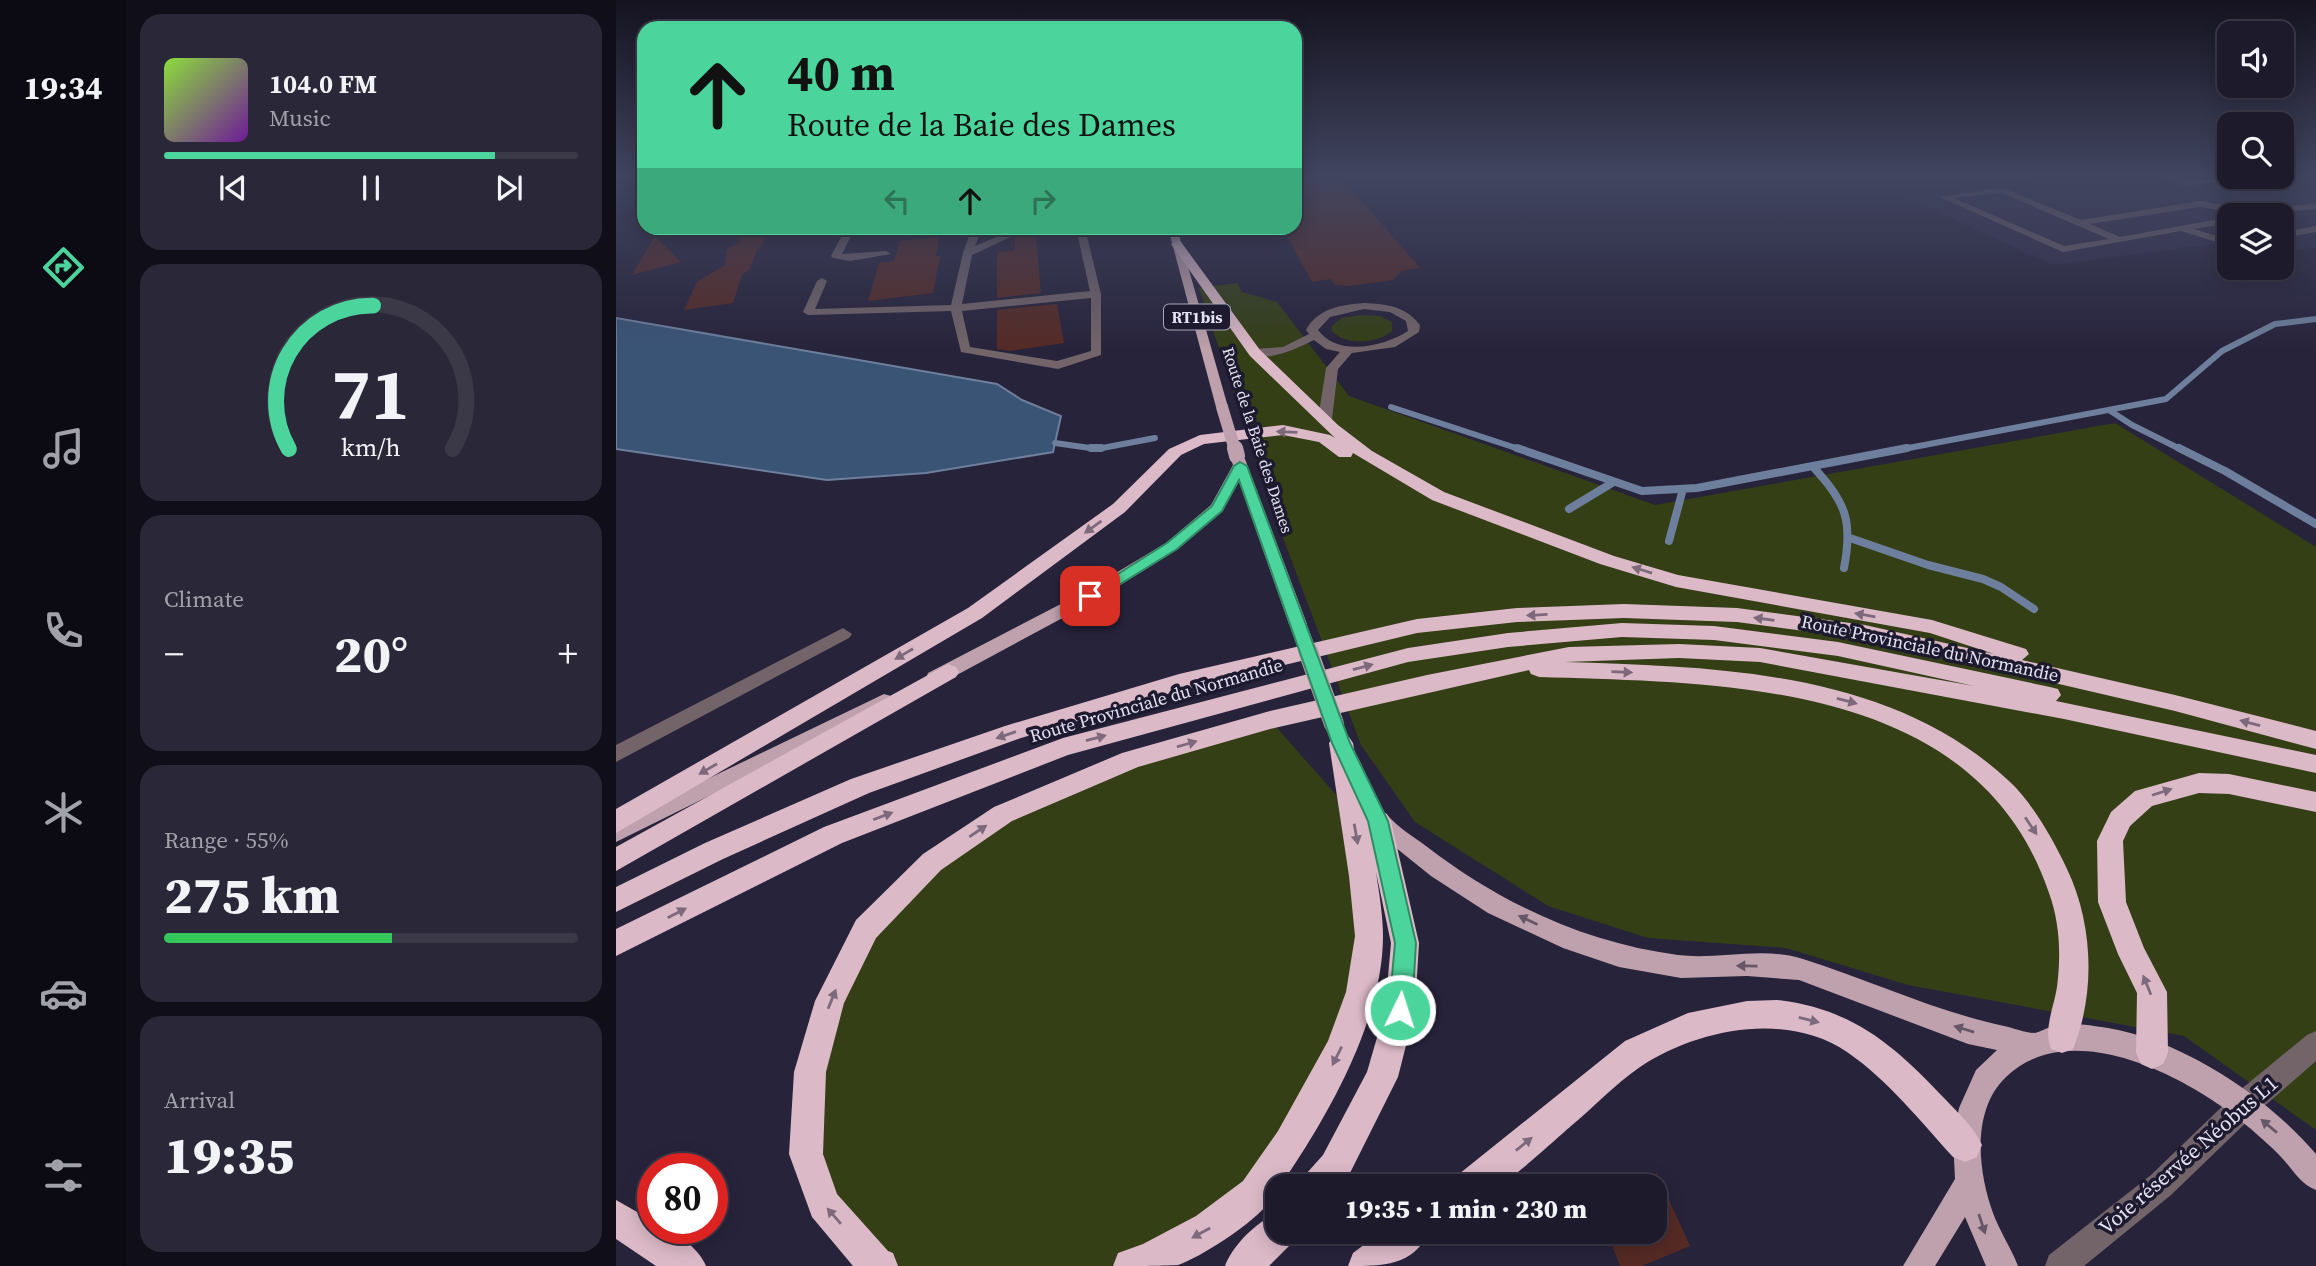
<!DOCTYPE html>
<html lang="en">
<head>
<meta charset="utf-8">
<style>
	:root { --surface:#1d1a2c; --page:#2a2738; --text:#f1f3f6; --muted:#a0a1a9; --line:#3b3848; --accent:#4bd49b }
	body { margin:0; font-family:"Source Serif 4",serif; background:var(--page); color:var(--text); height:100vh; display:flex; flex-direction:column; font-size:26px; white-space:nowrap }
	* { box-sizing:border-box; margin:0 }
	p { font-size:23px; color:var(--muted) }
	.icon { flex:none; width:38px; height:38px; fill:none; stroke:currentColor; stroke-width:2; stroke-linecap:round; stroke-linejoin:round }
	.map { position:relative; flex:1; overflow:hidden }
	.side { display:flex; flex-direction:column; gap:14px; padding:14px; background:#100e18; width:490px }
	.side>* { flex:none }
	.guide { position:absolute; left:21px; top:21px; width:665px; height:214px; border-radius:21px; box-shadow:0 4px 18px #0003,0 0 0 2px var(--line); background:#4bd49b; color:#111; overflow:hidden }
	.controls { position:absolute; left:1601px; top:21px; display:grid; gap:14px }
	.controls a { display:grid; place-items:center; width:77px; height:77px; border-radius:14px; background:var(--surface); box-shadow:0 4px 18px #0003,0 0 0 2px var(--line); font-size:35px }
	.speed { position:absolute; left:21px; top:1153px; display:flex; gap:14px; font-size:35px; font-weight:700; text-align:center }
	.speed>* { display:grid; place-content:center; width:91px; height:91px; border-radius:50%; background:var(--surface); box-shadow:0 4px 18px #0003,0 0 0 2px var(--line); line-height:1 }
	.speed .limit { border:10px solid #d22; background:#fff; color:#111 }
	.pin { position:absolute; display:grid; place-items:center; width:60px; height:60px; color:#fff; margin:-30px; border-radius:14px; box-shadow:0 4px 10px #0006 }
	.me { position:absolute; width:77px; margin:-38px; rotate:4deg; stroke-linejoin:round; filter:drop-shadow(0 0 5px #0008) }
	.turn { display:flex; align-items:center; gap:24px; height:147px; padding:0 35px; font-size:32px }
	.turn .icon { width:91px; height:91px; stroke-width:2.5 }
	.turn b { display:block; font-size:49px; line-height:60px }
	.lanes { display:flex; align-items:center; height:66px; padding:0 35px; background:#0003; justify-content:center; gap:35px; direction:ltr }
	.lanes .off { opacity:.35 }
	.big { font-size:52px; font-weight:800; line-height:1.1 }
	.side .card { flex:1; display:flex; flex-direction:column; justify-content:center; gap:10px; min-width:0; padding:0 24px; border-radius:21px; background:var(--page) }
	.side .dial { align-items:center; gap:0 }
	.dial svg { height:182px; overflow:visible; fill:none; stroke:var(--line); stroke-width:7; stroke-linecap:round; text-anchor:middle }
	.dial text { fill:var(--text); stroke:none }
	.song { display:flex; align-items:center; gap:21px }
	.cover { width:84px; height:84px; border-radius:10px; background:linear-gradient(135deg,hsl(90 70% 55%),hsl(280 70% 35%)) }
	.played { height:7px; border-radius:4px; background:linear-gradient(90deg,var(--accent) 80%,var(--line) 80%) }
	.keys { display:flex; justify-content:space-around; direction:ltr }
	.heat { display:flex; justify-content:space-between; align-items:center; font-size:38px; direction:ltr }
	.charge { height:10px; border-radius:5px; background:linear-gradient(90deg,#34c759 55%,var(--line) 0) }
	.trip { position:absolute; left:649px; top:1174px; width:402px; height:70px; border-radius:21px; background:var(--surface); box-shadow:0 4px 18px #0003,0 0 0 2px var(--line); font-weight:800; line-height:70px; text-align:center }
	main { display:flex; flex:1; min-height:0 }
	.dock { display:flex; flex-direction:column; width:126px; justify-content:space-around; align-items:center; background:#0c0a12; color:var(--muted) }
	.dock .icon { width:49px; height:49px }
	.dock .current { color:var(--accent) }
	.dock b { font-size:32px; color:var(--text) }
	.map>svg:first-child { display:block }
	.built { fill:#302b49 }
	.green { fill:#343f16 }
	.water { fill:#3a5476; stroke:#6d7f9c; stroke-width:2 }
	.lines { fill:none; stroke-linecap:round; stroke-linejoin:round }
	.stream-far1 { stroke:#6d7f9c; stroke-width:6 }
	.stream { stroke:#6d7f9c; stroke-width:8 }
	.building { fill:#552a25 }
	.minor { fill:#726469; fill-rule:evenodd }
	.major { fill:#bea1ac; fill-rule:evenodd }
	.highway { fill:#dcb9c7; fill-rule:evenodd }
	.major-bridge-far2 { stroke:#bea1ac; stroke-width:12 }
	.major-bridge-far1 { stroke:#bea1ac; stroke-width:16 }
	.major-bridge { stroke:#bea1ac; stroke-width:20 }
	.oneway { fill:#7c6a7c }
	.oneway2 { fill:#655768 }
	.route { fill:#4bd49b; stroke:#318a65; stroke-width:2 }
	.labels { text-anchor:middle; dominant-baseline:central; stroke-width:7; stroke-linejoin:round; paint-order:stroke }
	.shield { fill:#1d1a30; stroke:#a8a7b8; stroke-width:2 }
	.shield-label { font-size:16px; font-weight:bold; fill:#e4e3f3 }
	.far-street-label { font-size:16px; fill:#e4e3f3; stroke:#1d1a30 }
	.street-label { font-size:18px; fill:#e4e3f3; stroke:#1d1a30 }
	.near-street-label { font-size:21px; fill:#e4e3f3; stroke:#1d1a30 }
</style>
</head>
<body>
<main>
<nav class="dock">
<b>19:34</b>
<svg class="icon current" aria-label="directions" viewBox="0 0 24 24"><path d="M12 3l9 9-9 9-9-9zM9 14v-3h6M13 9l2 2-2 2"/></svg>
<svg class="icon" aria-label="music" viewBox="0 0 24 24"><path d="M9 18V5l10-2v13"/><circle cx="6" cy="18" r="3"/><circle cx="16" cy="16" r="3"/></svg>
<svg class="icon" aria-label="phone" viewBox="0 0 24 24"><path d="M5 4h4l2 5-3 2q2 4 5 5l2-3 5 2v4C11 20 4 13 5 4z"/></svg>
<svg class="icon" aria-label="climate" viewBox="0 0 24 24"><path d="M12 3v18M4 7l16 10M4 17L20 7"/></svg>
<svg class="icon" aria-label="car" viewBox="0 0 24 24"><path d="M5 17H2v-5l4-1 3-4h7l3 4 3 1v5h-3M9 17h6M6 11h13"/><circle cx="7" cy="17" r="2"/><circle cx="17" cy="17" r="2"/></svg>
<svg class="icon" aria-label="filters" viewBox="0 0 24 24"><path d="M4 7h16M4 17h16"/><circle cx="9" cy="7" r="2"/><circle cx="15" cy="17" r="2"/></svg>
</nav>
<section class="side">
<div class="card">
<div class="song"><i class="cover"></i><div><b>104.0 FM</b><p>Music</p></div></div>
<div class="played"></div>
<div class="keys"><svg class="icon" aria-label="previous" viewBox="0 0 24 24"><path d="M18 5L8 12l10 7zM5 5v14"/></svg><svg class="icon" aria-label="pause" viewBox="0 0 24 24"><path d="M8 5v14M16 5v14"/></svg><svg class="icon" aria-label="next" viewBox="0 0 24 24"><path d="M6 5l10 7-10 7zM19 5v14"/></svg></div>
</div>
<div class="card dial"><svg viewBox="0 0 100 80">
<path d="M14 69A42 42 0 1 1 86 69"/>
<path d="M14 69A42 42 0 0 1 51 6" stroke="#4bd49b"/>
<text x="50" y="56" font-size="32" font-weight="700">71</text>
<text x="50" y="72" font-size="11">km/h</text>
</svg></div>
<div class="card"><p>Climate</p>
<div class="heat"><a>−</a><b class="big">20°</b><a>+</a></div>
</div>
<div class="card"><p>Range · 55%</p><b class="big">275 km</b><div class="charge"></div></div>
<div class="card"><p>Arrival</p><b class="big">19:35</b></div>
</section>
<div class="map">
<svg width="1700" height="1266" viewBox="0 0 1700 1266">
	<rect width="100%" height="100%" fill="#27233b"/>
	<path class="built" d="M1481,175H1700V247L1666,253V215H1614L1613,247L1597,244L1437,265L1291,198Z"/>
	<path class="green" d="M621,283L626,292L661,302L733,396L1039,505L1499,423L1700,547V1130L1568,1036L1292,985L1170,948L1032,938L932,906L799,822L745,745L658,514L583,288Z
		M744,315L764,316L776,322V331C761,344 728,346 715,330L716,326L726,318Z
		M654,720L737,814L753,936L674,1143L534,1260L515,1266H264L208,1205L194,1072L250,929L387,814Z"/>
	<path class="water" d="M0,318L381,384L406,400L445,416L437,452L310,473L211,480L0,449Z"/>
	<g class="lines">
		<path class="stream-far1" d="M775,407L906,450
			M1493,410L1516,425L1566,450
			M439,443L481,449L539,438
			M1282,450L1550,399L1606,351L1659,324L1700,319"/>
		<path class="stream" d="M475,448H485
			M901,448L1026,491L1081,488L1291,448
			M1563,448L1609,471L1700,524
			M1198,468C1230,502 1237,522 1228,568
			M953,509L996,483
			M1234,538L1312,565L1367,579L1385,587L1418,609
			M1053,541L1067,489"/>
	</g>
	<path class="building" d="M679,175H723L804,268L785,271L777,280L733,286L719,285L715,279L696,282L668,231L679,229Z
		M123,228H150L146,246L141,250L134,269L126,275L117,303L68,310L81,282L109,265L111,249L124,242Z
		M416,228H419L425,293L381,298V252L399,250V238Z
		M39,236L65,262L16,275Z
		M323,237L320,256H324L317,293L252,301L263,263L278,261L284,241Z
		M441,304L448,343L394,351L381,349V310Z
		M1040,1171L1074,1246L1026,1266H1004L991,1232H1040Z"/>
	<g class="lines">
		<path class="minor" d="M1543,175H1553L1571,181L1630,177L1570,186Z
			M1387,188L1465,220L1584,201L1643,211L1700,203V209L1635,215L1584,207L1474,224L1504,237L1614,217V223L1577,229L1614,240V246L1565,231L1447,252L1324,197ZM1386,193L1493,239L1448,246L1338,198Z
			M1700,226V232L1666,238V232Z
			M230,228H239L226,254L270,251L275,254L234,261L217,258L215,256Z
			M356,228H366L359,246L402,228H414L356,255L346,304L474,291L460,228H469L485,294V355L442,369L345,352L335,311L192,315L187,312L201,281L206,278L211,281L199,309L335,305L347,253ZM475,298V351L441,361L354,347L346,311Z
			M748,303C770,304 790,306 804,325L803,332L779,347L736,353L722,369L716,419L709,423L704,422L702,419L710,368L724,352L710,349L698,340C682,348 649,364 633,353L639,349L667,347L693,334L690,330C702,308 725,305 748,303ZM748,309L774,312L790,321L792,331C767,347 722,357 702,330L714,317Z
			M227,628L236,634L233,638L0,762V745Z
			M1700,1031V1061L1638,1115L1555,1195L1468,1266H1429L1433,1255L1535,1175L1618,1095L1691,1035Z"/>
		<path class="major" d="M552,228H561L612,407L611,410L606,411L600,407Z
			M622,455L629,459L691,624L688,628L682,630L673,624L623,481L606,511L562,549L480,600L326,683H312L310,678L312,673L468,592L550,543L595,505L617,465L615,459Z
			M268,694L275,696L277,701L275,706L0,842V823Z
			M735,756L742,758C751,774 760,805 772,816C783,828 798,837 810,846C884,903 969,943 1062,955C1102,960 1147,946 1187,959C1254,980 1318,1011 1388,1026C1397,1028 1410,1033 1419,1033C1424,1032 1430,1028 1435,1027C1447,1024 1466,1024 1478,1026C1558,1034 1649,1094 1700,1154V1190C1684,1184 1677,1170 1666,1158C1657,1148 1645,1138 1635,1129C1578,1080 1457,1013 1390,1077C1355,1110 1362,1172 1377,1213C1384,1232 1395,1248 1402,1266H1370L1349,1217L1319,1266H1287L1339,1179L1337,1139L1343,1108L1360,1070L1381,1050L1352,1044L1183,980L1131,976L1065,978L1003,967L947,948L872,913L815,876L754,827L725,764L728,758Z"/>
		<path class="highway" d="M561,241L565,242L644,350L722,425L756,451L828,492L998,556L1062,575L1316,620L1410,649L1413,654L1406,660L1559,695L1700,731V749L1559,711L1249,639L1121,622L1008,618L901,622L801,633L565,690L405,738L253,793L107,859L0,912V887L89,843L235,779L389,726L563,674L801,619L901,608L1008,604L1121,608L1249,625L1378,654L1314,633L1060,587L984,564L816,500L737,453L735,457H723L703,442L667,435L588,444L565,455L509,512L366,618L0,833V809L352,608L497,504L553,449L584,435L667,425L714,435L719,438L634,356L555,244Z
			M1006,623L1098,626L1222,642L1434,687L1442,689L1445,695L1440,701L1700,755V773L1448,719L1144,662L1063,658L949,662C1102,667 1274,670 1393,781C1416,802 1438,841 1451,869C1477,923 1480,993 1457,1049L1446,1053L1435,1049C1427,1030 1438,1007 1441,987C1445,956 1444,923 1433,893C1361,680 1108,683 923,677L915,674L913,670L654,729L522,767L396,821L325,870L260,938L228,1003L210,1072L207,1154L221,1194L272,1251L277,1253L282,1266H237L196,1217L173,1154L178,1072L199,1001L240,920L307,854L378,807L506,753L654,711L811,675L953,647L1063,644L1144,648L1358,686L1222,656L1098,640L1006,637L892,647L792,662L452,755L226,843L0,956V929L208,827L447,738L792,648L892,633Z
			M332,664L340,667L343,672L340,677L0,871V847Z
			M725,734L733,737L737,743L750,819L753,814L762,810L771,814L775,821L803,943L799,1010L782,1077L731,1179L725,1186H685L690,1174L707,1155L751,1072L769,1010L775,943L760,872C763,892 767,915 767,936C767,1021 711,1118 664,1186H662C658,1212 586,1257 562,1265C546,1266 514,1266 497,1266L502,1253L527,1244L580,1216L627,1181L662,1131L712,1041L730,992L739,936L733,876L713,743L717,737Z
			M1583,773L1613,774L1700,792V812L1613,794L1583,793L1536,806L1514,826L1507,841L1510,902L1528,948L1551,992L1552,1053L1547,1064L1536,1069L1525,1064L1520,1053L1521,993L1502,954L1482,902L1481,841L1495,812L1519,791Z
			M1161,1000C1237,1009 1278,1045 1329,1099C1342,1113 1358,1127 1366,1145L1361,1157L1349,1162L1337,1157C1304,1121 1272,1080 1231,1052C1171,1011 1081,1029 1024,1067C999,1084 978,1107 955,1126C942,1137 893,1183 881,1186C868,1189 851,1186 838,1186L843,1174L1009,1041L1072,1013L1131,1001Z
			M0,1200L37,1221V1228C57,1228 83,1248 90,1266H40L0,1239Z
			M662,1213V1232H680L675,1244L653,1266H609C617,1245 640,1222 662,1213Z
			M765,1232H813C797,1266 767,1266 732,1266L737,1253Z"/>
		<path class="major-bridge-far2" d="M606,407L619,450"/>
		<path class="major-bridge-far1" d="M619,448L621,456
			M682,624L693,653"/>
		<path class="major-bridge" d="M692,651L718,724"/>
	</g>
	<defs><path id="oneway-solid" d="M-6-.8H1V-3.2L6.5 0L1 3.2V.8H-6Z" transform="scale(1.75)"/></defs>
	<g class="oneway">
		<use href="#oneway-solid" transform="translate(671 432) rotate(-178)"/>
		<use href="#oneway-solid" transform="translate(477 527) rotate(144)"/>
		<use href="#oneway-solid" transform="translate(1026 570) rotate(-163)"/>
		<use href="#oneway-solid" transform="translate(921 615) rotate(177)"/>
		<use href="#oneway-solid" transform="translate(1249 615) rotate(-170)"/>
		<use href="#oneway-solid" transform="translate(1148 619) rotate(-172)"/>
		<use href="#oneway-solid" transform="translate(288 654) rotate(150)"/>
		<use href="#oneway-solid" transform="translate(747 667) rotate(-15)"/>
		<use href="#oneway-solid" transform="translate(1006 672) rotate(2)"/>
		<use href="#oneway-solid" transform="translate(1231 701) rotate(15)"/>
		<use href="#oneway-solid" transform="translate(1634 723) rotate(-165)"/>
		<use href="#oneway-solid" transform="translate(390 735) rotate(161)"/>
		<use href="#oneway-solid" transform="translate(480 738) rotate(-15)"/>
		<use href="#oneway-solid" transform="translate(571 744) rotate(-16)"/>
		<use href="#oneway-solid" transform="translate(92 769) rotate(150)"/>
		<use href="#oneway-solid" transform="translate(1546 792) rotate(-18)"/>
		<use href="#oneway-solid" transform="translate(267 816) rotate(-21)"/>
		<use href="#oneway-solid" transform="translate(1415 826) rotate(56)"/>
		<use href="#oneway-solid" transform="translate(362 831) rotate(-34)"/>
		<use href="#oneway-solid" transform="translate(740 834) rotate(80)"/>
		<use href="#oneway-solid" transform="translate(61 913) rotate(-27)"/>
		<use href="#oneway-solid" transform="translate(1531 985) rotate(-112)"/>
		<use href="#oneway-solid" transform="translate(216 999) rotate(-68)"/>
		<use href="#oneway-solid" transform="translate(1193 1020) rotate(14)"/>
		<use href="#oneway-solid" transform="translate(721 1056) rotate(117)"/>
		<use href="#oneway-solid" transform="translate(908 1144) rotate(-39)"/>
		<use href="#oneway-solid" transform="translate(218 1216) rotate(-131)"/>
		<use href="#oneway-solid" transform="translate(585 1233) rotate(151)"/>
	</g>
	<g class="oneway2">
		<use href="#oneway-solid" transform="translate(912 920) rotate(-155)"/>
		<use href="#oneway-solid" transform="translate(1131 966) rotate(-179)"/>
		<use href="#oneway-solid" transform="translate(1348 1029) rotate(-163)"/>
		<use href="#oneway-solid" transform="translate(1653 1126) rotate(-140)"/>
		<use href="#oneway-solid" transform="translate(1366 1224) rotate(72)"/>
	</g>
	<linearGradient id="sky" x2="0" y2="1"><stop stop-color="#151320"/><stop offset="0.5" stop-color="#414560"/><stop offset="1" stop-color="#414560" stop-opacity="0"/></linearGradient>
	<rect width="1700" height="352" fill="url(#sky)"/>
	<path class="route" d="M624,462L631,466L734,743L772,821L800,943L796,1010L792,1018L784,1021L776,1018L773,1010L779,943L752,821L716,743L623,480L606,511L561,549L480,599L474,600L467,596L551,543L596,506L618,466Z"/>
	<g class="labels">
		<rect class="shield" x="548" y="304.5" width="66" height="25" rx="5"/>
		<g class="shield-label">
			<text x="581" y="317">RT1bis</text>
		</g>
		<g class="far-street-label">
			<text transform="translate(642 440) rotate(72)">Route de la Baie des Dames</text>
		</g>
		<g class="street-label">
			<text transform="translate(1314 648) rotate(12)">Route Provinciale du Normandie</text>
			<text transform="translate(540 700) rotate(-16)">Route Provinciale du Normandie</text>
		</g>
		<g class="near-street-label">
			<text transform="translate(1572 1155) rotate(-41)">Voie réservée Néobus L1</text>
		</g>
	</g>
</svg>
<div class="controls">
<a><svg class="icon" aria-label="sound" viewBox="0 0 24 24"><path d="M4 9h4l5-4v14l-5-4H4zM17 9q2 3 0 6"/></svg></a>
<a><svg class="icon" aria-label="search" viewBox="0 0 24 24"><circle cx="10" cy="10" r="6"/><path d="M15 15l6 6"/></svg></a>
<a><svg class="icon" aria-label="layers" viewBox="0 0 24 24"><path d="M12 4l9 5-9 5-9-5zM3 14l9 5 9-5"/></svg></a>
</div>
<div class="speed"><div class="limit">80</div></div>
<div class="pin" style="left:474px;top:596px;background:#d93025"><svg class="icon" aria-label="arrive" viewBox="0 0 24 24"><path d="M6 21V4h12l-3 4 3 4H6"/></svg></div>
<svg class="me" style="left:784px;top:1010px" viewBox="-20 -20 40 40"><circle r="17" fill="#4bd49b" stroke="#fff" stroke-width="3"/><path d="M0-11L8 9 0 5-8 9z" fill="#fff"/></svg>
<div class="trip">19:35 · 1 min · 230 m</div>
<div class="guide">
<div class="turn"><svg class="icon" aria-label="ahead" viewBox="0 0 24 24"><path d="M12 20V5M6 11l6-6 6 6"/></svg><div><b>40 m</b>Route de la Baie des Dames</div></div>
<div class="lanes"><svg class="icon off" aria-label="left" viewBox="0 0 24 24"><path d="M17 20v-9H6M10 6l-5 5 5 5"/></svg><svg class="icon" aria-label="ahead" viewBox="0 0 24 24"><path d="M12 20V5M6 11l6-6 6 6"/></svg><svg class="icon off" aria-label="right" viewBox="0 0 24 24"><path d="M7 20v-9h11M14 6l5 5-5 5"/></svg></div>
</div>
</div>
</main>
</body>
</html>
